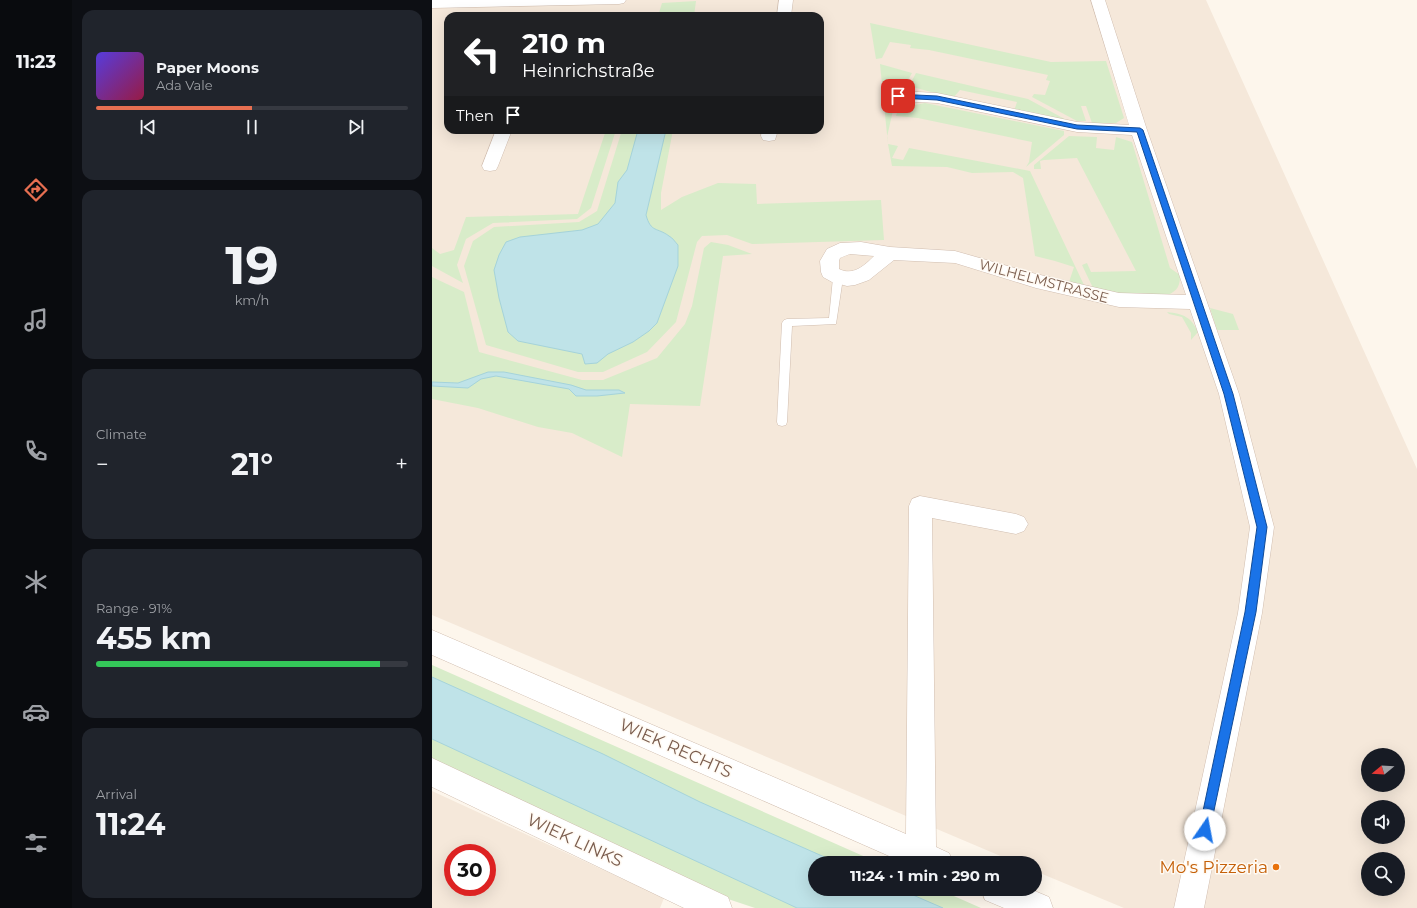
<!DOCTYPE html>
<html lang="en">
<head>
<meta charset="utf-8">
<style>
	:root { --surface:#171b24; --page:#20242c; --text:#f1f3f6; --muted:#9ea1a6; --line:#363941; --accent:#e76f51 }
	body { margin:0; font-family:Montserrat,sans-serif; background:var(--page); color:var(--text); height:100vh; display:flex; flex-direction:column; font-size:15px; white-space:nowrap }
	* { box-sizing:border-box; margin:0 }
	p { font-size:13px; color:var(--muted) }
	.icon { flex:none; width:22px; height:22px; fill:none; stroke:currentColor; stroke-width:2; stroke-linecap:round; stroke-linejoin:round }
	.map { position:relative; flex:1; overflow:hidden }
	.drawer { display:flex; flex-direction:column; gap:10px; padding:10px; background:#0d0f14; width:360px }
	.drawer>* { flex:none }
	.top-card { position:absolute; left:12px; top:12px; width:380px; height:122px; border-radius:12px; box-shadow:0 4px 16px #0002; background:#202124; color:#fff; overflow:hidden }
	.needle { width:26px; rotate:252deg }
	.fabs { position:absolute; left:929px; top:748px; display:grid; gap:8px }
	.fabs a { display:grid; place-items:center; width:44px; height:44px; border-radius:50%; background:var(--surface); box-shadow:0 4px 16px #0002; font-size:20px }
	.speed { position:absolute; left:12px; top:844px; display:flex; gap:8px; font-size:20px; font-weight:700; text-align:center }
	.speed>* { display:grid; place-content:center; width:52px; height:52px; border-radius:50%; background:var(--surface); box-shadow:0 4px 16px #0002; line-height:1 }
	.speed .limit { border:6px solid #d22; background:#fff; color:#111 }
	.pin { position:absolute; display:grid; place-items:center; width:34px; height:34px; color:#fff; margin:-17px; border-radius:8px; box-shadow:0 2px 6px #0006 }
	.me { position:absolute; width:44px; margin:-22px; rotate:12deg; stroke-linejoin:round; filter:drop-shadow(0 0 3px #0008) }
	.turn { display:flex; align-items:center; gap:14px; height:84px; padding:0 12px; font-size:18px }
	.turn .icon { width:52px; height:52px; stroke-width:2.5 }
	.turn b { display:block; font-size:28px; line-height:34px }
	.then { display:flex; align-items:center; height:38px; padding:0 12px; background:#0003; gap:8px; font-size:15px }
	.big { font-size:30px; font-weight:700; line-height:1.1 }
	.drawer .widget { flex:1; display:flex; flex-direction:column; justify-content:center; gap:6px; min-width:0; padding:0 14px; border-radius:12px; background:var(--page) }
	.drawer .dial { align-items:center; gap:0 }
	.dial b { font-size:52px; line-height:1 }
	.song { display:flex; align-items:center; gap:12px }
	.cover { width:48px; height:48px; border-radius:6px; background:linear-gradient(135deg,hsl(250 70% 55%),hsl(340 70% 35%)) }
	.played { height:4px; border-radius:2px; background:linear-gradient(90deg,var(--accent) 50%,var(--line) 50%) }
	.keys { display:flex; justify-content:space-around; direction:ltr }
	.heat { display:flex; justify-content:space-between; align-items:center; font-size:22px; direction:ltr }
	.charge { height:6px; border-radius:3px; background:linear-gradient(90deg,#34c759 91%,var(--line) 0) }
	.trip { position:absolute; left:376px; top:856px; width:234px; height:40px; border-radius:20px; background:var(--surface); box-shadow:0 4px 16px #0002; font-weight:700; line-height:40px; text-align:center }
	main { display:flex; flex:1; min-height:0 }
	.menu { display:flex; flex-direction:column; width:72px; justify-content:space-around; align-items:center; background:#090b0e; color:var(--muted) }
	.menu .icon { width:28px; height:28px }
	.menu .current { color:var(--accent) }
	.menu b { font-size:18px; color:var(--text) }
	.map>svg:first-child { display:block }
	.residential { fill:#f5e8da; fill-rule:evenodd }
	.green { fill:#d8ecc9 }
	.water { fill:#bfe3e8; stroke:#a5d3da }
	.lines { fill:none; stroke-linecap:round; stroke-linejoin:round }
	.lane-casing { stroke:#d1beb0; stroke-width:1 }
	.street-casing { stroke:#d1beb0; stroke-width:1 }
	.lane { fill:#fff; fill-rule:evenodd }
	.street { fill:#fff; fill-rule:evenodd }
	.route { fill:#1a73e8; stroke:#114b97 }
	.food-dot { fill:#e8710a; stroke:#fffaf3; stroke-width:1.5 }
	.labels { text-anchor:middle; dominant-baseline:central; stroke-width:3; stroke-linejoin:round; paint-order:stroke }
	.street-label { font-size:14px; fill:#7a5c4d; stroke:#fffaf3 }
	.near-street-label { font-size:17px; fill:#7a5c4d; stroke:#fffaf3 }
	.near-food-label { font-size:17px; fill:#c56008; stroke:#fffaf3; text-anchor:end }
</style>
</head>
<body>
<main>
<nav class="menu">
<b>11:23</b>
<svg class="icon current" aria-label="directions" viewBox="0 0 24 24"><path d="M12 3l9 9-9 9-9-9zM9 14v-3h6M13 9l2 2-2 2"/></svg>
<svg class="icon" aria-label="music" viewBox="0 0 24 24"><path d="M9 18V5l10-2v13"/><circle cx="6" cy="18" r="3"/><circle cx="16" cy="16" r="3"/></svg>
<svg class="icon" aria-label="phone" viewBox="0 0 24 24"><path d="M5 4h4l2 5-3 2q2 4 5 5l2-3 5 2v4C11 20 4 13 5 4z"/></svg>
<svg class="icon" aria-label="climate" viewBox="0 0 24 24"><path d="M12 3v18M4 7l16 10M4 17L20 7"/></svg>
<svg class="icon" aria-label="car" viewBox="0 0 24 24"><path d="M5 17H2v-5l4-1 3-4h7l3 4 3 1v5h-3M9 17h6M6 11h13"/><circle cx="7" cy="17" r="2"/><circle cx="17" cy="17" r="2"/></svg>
<svg class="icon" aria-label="filters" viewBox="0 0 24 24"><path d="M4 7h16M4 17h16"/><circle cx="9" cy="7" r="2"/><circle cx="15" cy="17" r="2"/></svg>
</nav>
<section class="drawer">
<div class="widget">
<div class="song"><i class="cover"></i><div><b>Paper Moons</b><p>Ada Vale</p></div></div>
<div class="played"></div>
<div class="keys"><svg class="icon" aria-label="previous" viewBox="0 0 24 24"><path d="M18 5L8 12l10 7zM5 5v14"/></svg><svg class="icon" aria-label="pause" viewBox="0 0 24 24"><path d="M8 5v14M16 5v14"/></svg><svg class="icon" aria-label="next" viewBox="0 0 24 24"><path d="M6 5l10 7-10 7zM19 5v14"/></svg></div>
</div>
<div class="widget dial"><b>19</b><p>km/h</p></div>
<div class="widget"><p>Climate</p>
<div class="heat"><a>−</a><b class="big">21°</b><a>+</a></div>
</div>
<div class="widget"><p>Range · 91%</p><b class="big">455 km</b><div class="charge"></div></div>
<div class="widget"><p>Arrival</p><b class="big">11:24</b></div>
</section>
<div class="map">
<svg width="985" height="908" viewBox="0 0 985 908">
	<rect width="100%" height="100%" fill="#fdf6ec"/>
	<path class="residential" d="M0,0H774L985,469V908H692L603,871V863H585L0,615ZM16,16H388V130H16ZM936,755H966V785H936ZM936,807H966V837H936ZM936,859H966V889H936Z
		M0,791L232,898L228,908H0ZM21,853H55V887H21Z"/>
	<path class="green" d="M264,1L262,16H226L230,3Z
		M438,23L619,62L674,61L692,118L684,123H660L654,106H649L654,121H645L600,97L602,94L613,95L618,81L614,80L616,75L497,50L478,48L479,45L458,42L450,58L444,59Z
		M448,64L480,73L473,86H466L455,90C453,98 456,101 462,106L455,137L456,144L466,146L460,158L471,160L477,148L598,171L652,285L637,282L642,267L623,261L603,256L591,178L581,172L540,173L515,167L460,166L456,144Z
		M484,73L596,99L640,123L582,111L585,102L528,90L521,98L477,86Z
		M493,103L632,131V135L594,167L597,162L600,142L486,118L464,116L467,106L473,107Z
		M174,130H184L159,208L145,219L61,223L34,239L25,265L31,283L0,266V248L8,254L22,250L34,217L146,214Z
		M190,130H241L229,193V210L250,197L286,183L324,184L325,204L449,200L452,240L320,244L295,235L270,236L265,242L244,322L215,352L171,372H146L54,345L32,266L41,241L62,227L147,222L165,211Z
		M637,136L665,137L664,148L682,150L684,137L700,142L738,268L748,275C748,286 746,290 736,295L684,293L661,288L650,265L655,263L659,272L704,271L645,158L612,160L608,161L609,169H602V165Z
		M279,242L296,245L320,254L291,256L268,406L198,404L190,457L140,433L106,427L46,408L0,399V277L32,292L47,352L150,380H171L225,358L253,324L260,306L272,248Z
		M778,308L801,314L807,330H785Z
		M735,312C752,314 759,317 766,332L759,340V333L750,317L737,314Z
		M0,665L447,863H383V889H506L549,908H323L260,887L0,762Z"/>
	<path class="water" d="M206,130H234L214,215C219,233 225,227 237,236C241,238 243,242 246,245V266L225,323L217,331L201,342L176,354L165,363L153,364L150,354L86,341L76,332L67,298L62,270L67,255L74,242L88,237L150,230L166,224L183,203L186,182L195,170Z
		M56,372H72L139,385L154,390H187L193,393L165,396H144L137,389L64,376L49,379L36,388L0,386V382L26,383Z
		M0,677L171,754L268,802L406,863H383V889H467L511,908H365L320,887L0,739Z"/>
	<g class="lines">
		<defs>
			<path id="lane" d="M406,275L411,278L404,324L360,326L355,422L354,425L350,426L346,425L345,422L350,323L352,320L355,319L397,318L401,278Z"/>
			<path id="street" d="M0,0H194L192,3L187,4L0,8Z
				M347,0H361L359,16H345Z
				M659,0H673L715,130L807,394L842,527L830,613L772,908H742L806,613L818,527L787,394L758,309L687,307L604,288L523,263L462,260L437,280L423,285L415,286L400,282L391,277L389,272L388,261L395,249L408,243L429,242L458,247L523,251L604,274L687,293L754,295L700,135L645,132L505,103L466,101L461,99L458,96L461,93L466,91L505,93L645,122L697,125ZM418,254L442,256C432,266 421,276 407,269V261L408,258Z
				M64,130H80L66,166L64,170L58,171L52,170L50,166Z
				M330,130H346L343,140L337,141L331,140L329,136Z
				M488,496L584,514L592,517L596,524L592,531L584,534L500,518L504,847L517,853L522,863H473L0,655V630L474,834L477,506L480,499Z
				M0,758L296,897L300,908H252L0,787Z
				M549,889H598L617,897L621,908H572L553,900Z"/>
		</defs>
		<use href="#lane" class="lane-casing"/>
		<use href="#street" class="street-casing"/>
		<use href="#lane" class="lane"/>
		<use href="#street" class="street"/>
	</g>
	<path class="route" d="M463,94L505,96L645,125L708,128L711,130L801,394L835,527L824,612L777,834L773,836L769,834L767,830L813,612L825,527L792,394L705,132L645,129L505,100L466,98L462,96Z"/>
	<circle class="food-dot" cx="844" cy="867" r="4"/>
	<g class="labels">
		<g class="street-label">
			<text transform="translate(612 281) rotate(15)">WILHELMSTRASSE</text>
		</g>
		<g class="near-street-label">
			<text transform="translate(244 748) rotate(24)">WIEK RECHTS</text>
			<text transform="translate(143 840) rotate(25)">WIEK LINKS</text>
		</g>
		<g class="near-food-label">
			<text x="836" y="867">Mo's Pizzeria</text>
		</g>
	</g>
</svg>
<div class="fabs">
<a><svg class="needle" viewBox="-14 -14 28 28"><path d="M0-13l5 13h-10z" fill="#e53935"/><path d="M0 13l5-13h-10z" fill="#9ea1a6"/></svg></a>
<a><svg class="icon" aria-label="sound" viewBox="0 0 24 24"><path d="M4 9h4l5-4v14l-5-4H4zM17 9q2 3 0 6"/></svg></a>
<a><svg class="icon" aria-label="search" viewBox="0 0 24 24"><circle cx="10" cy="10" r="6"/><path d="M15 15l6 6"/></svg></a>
</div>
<div class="speed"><div class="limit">30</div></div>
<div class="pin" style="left:466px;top:96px;background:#d93025"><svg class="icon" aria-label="arrive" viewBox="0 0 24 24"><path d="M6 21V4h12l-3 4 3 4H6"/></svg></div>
<svg class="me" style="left:773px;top:830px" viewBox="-20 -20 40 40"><circle r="19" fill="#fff"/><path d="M0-13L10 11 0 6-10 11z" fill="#1a73e8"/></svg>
<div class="trip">11:24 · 1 min · 290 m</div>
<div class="top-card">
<div class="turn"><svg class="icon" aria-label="left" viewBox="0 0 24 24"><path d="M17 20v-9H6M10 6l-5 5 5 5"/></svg><div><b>210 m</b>Heinrichstraße</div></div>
<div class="then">Then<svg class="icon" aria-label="arrive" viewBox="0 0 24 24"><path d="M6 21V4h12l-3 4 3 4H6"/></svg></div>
</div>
</div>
</main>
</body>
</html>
